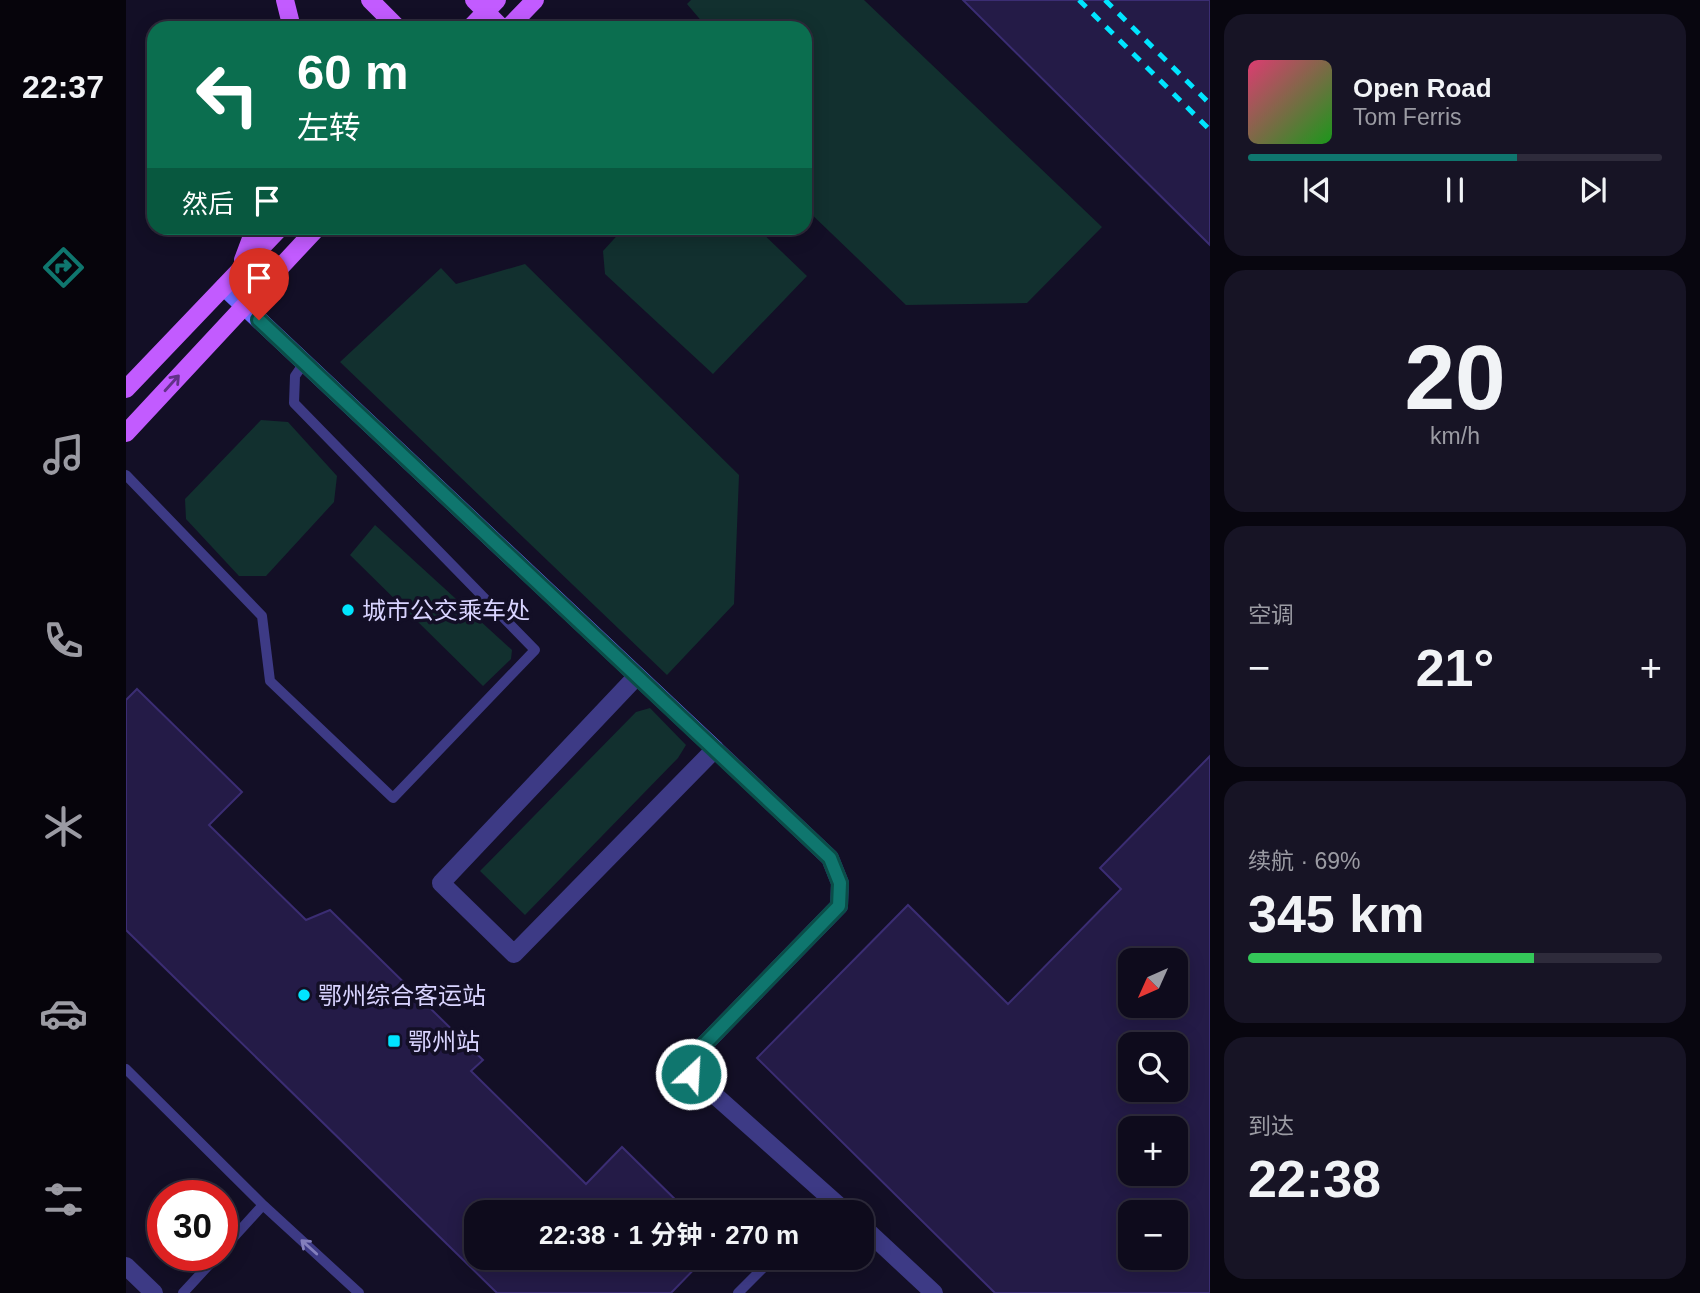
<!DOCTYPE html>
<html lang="zh">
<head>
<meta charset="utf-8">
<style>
	:root { --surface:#0e0b1c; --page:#171425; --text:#f1f3f6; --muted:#9b9ba3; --line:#2e2b3b; --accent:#0f766e }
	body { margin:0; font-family:Helvetica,"Noto Sans SC",sans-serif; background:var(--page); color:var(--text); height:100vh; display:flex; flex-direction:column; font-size:26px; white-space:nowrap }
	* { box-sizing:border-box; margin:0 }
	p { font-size:23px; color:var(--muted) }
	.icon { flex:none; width:38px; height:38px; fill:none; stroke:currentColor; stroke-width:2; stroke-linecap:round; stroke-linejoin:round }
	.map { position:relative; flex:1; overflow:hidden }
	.sheet { display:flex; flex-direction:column; gap:14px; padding:14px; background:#08060f; width:490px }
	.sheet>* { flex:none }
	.hud { position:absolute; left:21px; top:21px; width:665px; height:214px; border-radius:21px; box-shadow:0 4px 18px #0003,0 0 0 2px var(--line); background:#0b6e4f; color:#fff; overflow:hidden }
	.needle { width:46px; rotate:225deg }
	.buttons { position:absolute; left:992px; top:948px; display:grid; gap:14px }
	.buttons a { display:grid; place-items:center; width:70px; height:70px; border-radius:14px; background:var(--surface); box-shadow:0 4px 18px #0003,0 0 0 2px var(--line); font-size:35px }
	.speed { position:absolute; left:21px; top:1180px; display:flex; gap:14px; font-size:35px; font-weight:700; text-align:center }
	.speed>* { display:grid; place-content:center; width:91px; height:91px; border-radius:50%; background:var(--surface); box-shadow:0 4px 18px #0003,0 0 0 2px var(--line); line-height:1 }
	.speed .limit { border:10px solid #d22; background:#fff; color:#111 }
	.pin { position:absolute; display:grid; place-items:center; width:60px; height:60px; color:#fff; margin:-72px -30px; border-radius:50% 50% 50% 0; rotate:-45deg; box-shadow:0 0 7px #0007 }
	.pin .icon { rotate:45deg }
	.me { position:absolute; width:77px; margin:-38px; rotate:25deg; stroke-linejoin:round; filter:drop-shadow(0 0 5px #0008) }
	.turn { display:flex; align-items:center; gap:24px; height:147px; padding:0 35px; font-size:32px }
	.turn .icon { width:91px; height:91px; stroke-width:2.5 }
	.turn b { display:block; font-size:49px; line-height:60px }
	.then { display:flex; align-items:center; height:66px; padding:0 35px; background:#0003; gap:14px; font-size:26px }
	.big { font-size:52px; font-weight:700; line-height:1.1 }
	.sheet .tile { flex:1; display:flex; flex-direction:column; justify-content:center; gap:10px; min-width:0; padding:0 24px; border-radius:21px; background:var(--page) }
	.sheet .dial { align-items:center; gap:0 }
	.dial b { font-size:91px; line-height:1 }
	.song { display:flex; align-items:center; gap:21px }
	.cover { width:84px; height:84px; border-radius:10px; background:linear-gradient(135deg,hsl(340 70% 55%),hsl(120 70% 35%)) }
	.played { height:7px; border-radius:4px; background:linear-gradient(90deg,var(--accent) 65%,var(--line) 65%) }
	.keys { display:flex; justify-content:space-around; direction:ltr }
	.heat { display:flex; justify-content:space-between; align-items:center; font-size:38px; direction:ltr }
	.charge { height:10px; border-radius:5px; background:linear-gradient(90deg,#34c759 69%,var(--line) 0) }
	.trip { position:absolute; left:338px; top:1200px; width:410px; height:70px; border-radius:21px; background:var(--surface); box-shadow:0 4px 18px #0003,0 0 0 2px var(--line); font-weight:700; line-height:70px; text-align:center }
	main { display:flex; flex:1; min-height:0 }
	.menu { display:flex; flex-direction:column; width:126px; justify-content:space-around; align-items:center; background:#06040b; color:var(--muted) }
	.menu .icon { width:49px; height:49px }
	.menu .selected { color:var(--accent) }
	.menu b { font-size:32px; color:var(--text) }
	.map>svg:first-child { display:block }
	.green { fill:#12302f }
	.building { fill:#241b47; stroke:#3b2d73; stroke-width:2; fill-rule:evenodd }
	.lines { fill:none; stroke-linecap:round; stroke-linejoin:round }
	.lane { stroke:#3d3a85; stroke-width:10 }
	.street { stroke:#3d3a85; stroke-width:18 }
	.secondary { stroke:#6f6bff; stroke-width:18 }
	.primary { stroke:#c25bff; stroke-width:18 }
	.rail { stroke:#00e5ff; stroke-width:5; stroke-dasharray:10 9; stroke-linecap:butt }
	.oneway { stroke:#623188 }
	.oneway2 { stroke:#837fbc }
	.route-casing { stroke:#0a4d48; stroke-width:18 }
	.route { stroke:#0f766e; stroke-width:12 }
	.poi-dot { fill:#00e5ff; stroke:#130f26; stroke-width:2.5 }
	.labels { text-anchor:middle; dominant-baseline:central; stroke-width:7; stroke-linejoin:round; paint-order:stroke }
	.poi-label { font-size:24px; fill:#d9d4ff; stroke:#130f26; text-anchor:start }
</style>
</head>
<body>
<main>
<nav class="menu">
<b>22:37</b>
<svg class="icon selected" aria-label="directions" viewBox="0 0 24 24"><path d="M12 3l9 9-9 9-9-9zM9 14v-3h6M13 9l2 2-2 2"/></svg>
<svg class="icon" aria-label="music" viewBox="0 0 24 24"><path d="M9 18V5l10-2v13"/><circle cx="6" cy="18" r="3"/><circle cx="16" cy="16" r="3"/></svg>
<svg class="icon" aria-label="phone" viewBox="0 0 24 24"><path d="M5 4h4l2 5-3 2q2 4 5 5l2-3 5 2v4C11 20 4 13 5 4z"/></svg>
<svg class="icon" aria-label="climate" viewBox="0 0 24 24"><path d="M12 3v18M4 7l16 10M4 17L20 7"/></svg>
<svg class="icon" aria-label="car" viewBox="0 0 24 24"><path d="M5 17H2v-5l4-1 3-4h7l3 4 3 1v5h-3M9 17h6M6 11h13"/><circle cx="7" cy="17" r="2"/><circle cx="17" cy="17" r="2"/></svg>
<svg class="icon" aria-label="filters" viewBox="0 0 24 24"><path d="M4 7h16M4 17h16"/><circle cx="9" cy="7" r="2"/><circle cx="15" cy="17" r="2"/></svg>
</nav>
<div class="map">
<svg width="1084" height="1293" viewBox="0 0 1084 1293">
	<rect width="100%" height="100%" fill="#130f26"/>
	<path class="green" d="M565,0H738L976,227L901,303L780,305L679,208V28H577L578,24L561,4Z
		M498,228H631L681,276L587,374L479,274L477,251Z
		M399,264L613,475L608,604L541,675L214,362L315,268L330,284Z
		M135,420L162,422L211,476L208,502L140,576H113L60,519L59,499Z
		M249,525L386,650L385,659L357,686L224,555Z
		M524,708L560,745L552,758L399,915L354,871L510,712Z"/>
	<path class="building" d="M837,0H1084V245Z
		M11,689L116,792L83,825L180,920L204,910L357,1060L345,1071L460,1184L496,1147L563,1213H350V1258H579L545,1293H371L0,930V700Z
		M1084,756V1293H869L631,1058L782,905L882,1004L995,889L974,868ZM1004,961H1050V1006H1004ZM1004,1045H1050V1090H1004ZM1004,1129H1050V1174H1004ZM1004,1213H1050V1258H1004Z"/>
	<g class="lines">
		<path class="lane" d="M0,475L136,616L144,681L267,798L409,650L168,403L169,376L178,363
			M0,1069L137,1205
			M693,1213L706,1200
			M96,1250L137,1205L233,1293
			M57,1293L92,1255
			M612,1293L647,1258"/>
		<path class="street" d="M511,676L315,883L388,954L589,749L704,858L714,883L713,906L566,1057L565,1074L721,1213
			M735,1225L808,1293
			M0,1266L28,1293"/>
		<path class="secondary" d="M98,287L589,749"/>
		<path class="primary" d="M159,0L166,28
			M244,0L272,28
			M348,0L376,28
			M344,28L371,0
			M382,28L409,0
			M117,260L129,228
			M0,389L154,228
			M0,433L191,228"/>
		<path class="rail" d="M953,0L1084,130
			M979,0L1084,104"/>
	</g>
	<defs><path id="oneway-shaft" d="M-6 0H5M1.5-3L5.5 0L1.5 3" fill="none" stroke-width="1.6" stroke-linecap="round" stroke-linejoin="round" transform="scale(1.75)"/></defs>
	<use class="oneway" href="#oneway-shaft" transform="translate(46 383) rotate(-48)"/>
	<use class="oneway2" href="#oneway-shaft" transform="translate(183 1247) rotate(-138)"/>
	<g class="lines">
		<defs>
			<path id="route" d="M133,320L704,858L714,883L713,906L566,1057L565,1074"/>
		</defs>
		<use href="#route" class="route-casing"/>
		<use href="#route" class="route"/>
	</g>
	<g class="poi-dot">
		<circle cx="222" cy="610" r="7"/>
		<circle cx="178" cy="995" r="7"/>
		<rect x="261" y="1034" width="14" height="14" rx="3.5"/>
	</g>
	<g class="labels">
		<g class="poi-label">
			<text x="236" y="610">城市公交乘车处</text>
			<text x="192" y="995">鄂州综合客运站</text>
			<text x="282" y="1041">鄂州站</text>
		</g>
	</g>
</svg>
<div class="buttons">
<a><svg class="needle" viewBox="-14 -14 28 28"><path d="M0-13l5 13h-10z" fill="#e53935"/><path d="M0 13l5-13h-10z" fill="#9b9ba3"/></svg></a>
<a><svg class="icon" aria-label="search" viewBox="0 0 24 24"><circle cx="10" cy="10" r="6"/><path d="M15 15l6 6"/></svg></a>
<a>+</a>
<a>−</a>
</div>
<div class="speed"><div class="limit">30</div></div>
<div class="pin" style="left:133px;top:320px;background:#d93025"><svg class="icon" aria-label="arrive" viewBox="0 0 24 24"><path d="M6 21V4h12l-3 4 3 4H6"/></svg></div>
<svg class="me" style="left:565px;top:1074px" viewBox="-20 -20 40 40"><circle r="17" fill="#0f766e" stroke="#fff" stroke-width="3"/><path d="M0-11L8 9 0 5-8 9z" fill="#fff"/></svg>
<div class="trip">22:38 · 1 分钟 · 270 m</div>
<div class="hud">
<div class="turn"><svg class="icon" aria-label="left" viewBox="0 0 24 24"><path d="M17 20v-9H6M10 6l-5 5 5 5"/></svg><div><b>60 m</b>左转</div></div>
<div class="then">然后<svg class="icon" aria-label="arrive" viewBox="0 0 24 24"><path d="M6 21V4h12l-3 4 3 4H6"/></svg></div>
</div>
</div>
<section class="sheet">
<div class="tile">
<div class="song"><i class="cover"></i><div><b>Open Road</b><p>Tom Ferris</p></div></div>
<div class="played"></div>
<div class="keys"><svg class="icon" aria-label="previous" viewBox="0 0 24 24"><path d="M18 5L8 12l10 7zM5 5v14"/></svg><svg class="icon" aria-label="pause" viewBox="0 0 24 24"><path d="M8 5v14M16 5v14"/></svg><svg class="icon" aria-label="next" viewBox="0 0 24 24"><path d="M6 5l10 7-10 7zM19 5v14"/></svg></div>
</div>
<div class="tile dial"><b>20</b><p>km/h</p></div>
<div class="tile"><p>空调</p>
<div class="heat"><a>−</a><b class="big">21°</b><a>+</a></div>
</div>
<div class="tile"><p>续航 · 69%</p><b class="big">345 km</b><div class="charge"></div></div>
<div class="tile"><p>到达</p><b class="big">22:38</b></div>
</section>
</main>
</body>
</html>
